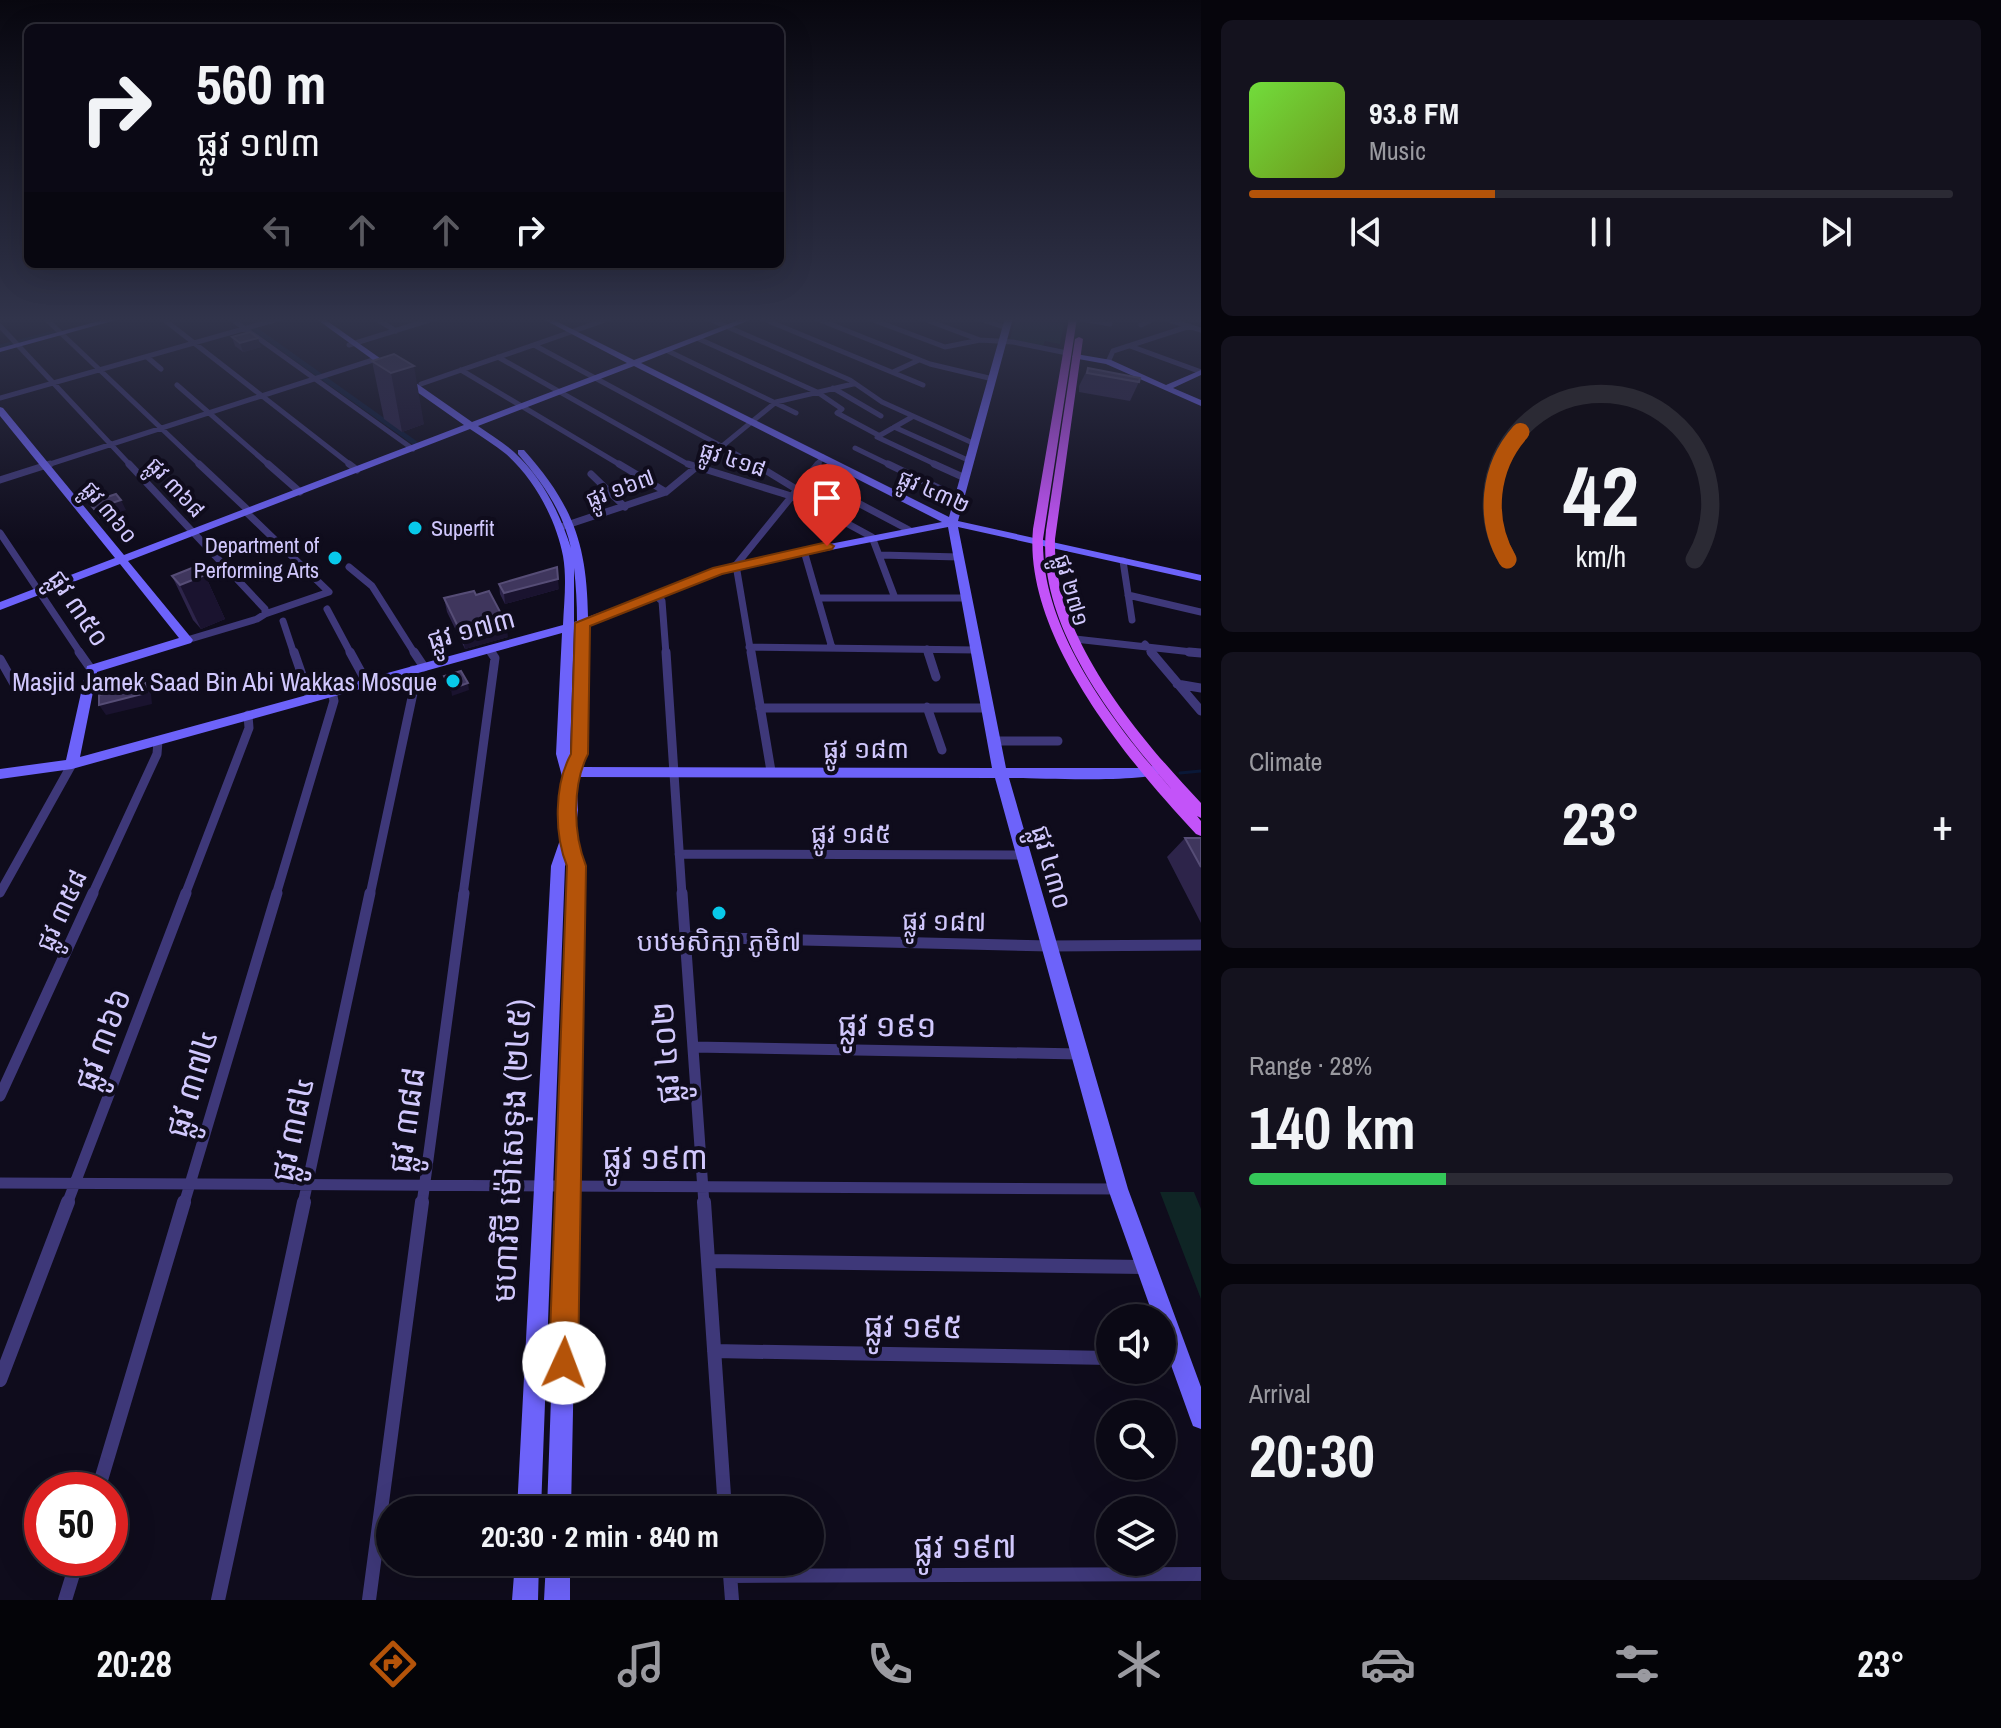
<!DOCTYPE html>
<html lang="en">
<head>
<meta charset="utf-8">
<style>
	:root { --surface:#0b0915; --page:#14121e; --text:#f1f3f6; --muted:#9a9aa0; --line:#2b2a34; --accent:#b45309 }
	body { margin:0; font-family:"Archivo Narrow","Noto Sans Khmer",sans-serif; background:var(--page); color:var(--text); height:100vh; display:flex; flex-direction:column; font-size:30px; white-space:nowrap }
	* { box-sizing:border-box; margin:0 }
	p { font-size:26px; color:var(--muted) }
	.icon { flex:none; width:44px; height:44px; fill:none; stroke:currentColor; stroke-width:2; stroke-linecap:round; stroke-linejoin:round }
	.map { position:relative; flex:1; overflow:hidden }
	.panel { display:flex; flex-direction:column; gap:20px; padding:20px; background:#06050c; width:800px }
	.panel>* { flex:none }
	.guide { position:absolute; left:24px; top:24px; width:760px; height:244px; border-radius:12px; box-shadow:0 8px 32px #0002,0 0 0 2px var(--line); background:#0b0915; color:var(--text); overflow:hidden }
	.controls { position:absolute; left:1096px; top:1304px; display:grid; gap:16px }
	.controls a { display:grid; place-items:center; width:80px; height:80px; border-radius:50%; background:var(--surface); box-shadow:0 8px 32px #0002,0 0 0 2px var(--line); font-size:40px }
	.speed { position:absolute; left:24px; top:1472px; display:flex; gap:16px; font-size:40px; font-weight:700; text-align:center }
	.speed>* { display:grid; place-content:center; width:104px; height:104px; border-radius:50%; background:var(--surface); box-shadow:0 8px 32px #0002,0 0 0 2px var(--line); line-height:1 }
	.speed .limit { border:12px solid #d22; background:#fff; color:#111 }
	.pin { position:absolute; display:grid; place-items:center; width:68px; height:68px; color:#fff; margin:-82px -34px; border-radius:50% 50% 50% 0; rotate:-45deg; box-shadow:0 0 8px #0007 }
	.pin .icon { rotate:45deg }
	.me { position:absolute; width:88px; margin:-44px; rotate:2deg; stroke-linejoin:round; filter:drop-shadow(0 0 6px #0008) }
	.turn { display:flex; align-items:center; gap:28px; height:168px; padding:0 40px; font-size:36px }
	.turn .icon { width:104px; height:104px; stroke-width:2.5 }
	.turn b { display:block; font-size:56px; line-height:68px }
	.lanes { display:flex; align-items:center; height:76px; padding:0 40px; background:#0003; justify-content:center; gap:40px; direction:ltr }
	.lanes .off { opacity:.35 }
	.big { font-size:60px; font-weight:700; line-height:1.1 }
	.panel .card { flex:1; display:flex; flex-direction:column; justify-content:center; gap:12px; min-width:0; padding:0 28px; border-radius:12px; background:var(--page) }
	.panel .dial { align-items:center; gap:0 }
	.dial svg { height:208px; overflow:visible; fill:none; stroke:var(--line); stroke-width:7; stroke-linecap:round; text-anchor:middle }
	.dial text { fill:var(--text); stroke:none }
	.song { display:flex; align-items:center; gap:24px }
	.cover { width:96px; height:96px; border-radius:12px; background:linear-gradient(135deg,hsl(100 70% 55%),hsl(80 70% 35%)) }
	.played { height:8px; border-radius:4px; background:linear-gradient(90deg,var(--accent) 35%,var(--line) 35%) }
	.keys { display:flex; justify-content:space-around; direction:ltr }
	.heat { display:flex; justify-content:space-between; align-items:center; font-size:44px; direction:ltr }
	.charge { height:12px; border-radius:6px; background:linear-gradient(90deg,#34c759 28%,var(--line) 0) }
	.trip { position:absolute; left:376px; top:1496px; width:448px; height:80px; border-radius:40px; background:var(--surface); box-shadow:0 8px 32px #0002,0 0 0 2px var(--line); font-weight:700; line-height:80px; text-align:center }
	.menu { display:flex; height:128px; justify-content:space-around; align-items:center; background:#040408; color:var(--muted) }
	.menu .icon { width:56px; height:56px }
	.menu .current { color:var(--accent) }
	.menu b { font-size:36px; color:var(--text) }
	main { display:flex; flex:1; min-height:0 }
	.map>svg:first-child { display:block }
	.green { fill:#0f2525 }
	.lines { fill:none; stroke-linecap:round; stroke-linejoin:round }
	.stream { stroke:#0a1837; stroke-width:3 }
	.canal { stroke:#0a1837; stroke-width:5 }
	.street-far4 { stroke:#3e3879; stroke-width:5 }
	.street-far3 { stroke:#3e3879; stroke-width:7 }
	.street-far2 { stroke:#3e3879; stroke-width:9 }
	.street-far1 { stroke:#3e3879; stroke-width:11 }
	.street { stroke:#3e3879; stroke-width:14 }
	.secondary { fill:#6d63fa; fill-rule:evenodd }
	.primary { fill:#c353f9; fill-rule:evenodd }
	.wall { fill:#2d244a }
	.shaded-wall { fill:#1a132f }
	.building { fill:#3f365d; stroke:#564d76; stroke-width:2 }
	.route { fill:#b45309; stroke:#753606; stroke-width:2 }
	.poi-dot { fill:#08c9ea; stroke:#0f0c1c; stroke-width:3 }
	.labels { text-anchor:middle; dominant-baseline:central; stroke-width:8; stroke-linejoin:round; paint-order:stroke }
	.far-street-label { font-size:22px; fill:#d1c8fd; stroke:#0f0c1c }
	.far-poi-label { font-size:22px; fill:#d1c8fd; stroke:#0f0c1c; text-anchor:start }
	.street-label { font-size:26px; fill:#d1c8fd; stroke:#0f0c1c }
	.poi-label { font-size:26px; fill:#d1c8fd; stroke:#0f0c1c; text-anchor:end }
	.near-street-label { font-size:32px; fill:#d1c8fd; stroke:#0f0c1c }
</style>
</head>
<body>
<main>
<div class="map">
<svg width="1201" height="1600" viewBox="0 0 1201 1600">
	<rect width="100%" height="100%" fill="#0f0c1c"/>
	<path class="green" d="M1015,318L1064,324L1060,344L1045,341L1043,346L1010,339Z
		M1160,1192H1194L1201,1209V1299Z"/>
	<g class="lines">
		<path class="stream" d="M1180,773L1201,771"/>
		<path class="canal" d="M239,318L415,443
			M0,347L55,333"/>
		<path class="street-far4" d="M45,318L201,466
			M162,318L352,466
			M230,318L413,449
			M375,318L396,331
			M707,318L850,380L882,402L975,444
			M761,318L923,385
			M815,318L930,364L993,379
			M868,318L945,347L980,340
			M921,318L980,340L1013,342L1067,353
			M977,318L1007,328
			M1163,318L1201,330
			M1082,319L1110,324
			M1141,325L1155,318
			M0,326L131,466
			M699,339L817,392L842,409L837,413L880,436
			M349,345L436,318
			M534,345L758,466
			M1130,346L1201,372
			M668,351L796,413
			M147,357L161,369
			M498,357L691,466
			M1108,362L1113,351L1190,326
			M461,370L622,466
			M893,372L919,360
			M421,384L611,318
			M177,385L270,466
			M833,388L881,416
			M0,398L282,318
			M894,427L970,461
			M877,437L939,466
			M877,437L912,417
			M855,448L892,466
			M44,466L376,359
			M698,466L776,402L853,384
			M816,466L823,457"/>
		<path class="street-far3" d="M129,464L265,609V614L257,619L187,640
			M199,464L249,511
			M268,464L300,492
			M349,464L357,470
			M619,464L666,492
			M688,464L804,500L872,537L895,598
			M755,464L796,489
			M888,464L959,498
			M934,464L965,478
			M591,474L625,507
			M807,476L909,530
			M0,480L50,464
			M246,512L329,592L265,614
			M561,527L666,492L700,464
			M0,533L81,654
			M804,551L832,648
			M880,555L959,557
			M1123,561L1132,620
			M349,567L372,586L415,654
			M655,595L662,601L666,654
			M1128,595L1201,612
			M819,598H967
			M327,609L351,654
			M283,621L294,654
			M1075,639L1201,653
			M1145,644L1153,654
			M749,647L976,650
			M490,649L493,654
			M927,649L928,654
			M751,654L736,565L818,464"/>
		<path class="street-far2" d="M79,652L91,669
			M294,652L310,698
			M350,652L367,683
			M414,652L424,667
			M666,652L682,895
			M751,652L771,771
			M928,652L936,677
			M1151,652L1201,711
			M1189,652L1201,653
			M0,659L17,689
			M1177,684L1201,688
			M927,707L942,750
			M760,708H988
			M994,741H1058
			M679,854L1024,855
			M0,893L72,764
			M92,895L157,754L158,741
			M185,895L249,728L248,715
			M276,895L334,701L332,692
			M370,895L416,679L413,670
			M463,895L495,658L491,652"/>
		<path class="street-far1" d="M682,893L704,1204
			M685,937L1049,946L1201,945
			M693,1047L1080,1054
			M0,1096L93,893
			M0,1183L1118,1189
			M67,1204L186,893
			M184,1204L277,893
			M303,1204L370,893
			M422,1204L464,893"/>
		<path class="street" d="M704,1202L725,1510
			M708,1261L1144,1267
			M714,1351L1110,1358
			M0,1380L68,1202
			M98,1490L184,1202
			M729,1562L732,1600
			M730,1576L1201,1574
			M65,1600L78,1558
			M218,1600L304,1202
			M369,1600L422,1202"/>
		<path class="secondary" d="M110,318H123L0,352V348Z
			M315,318H323L394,368L387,370Z
			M541,318H550L634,360L744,318H755L641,363L949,517L1005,318H1013L958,521L1201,575V581L958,527L1006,768H1139L1161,765L1168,770C1154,784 1035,778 1009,778L1128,1189L1201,1387V1429L1193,1426L1190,1418L1162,1340V1318H1154L1108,1189L995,778L576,777L578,810L574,842L584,866L571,1510H547L570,866L567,861L565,866L541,1510H517L551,866L560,840L564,810L563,780L556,754L562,633L72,769L0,779V769L66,760L87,666L179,638L120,564L0,610V602L115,558L0,416V407L3,408L124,555L464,425L400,380V376H406L472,422L627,363ZM634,366L942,522L732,563L588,617C587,544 573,505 524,450H518V454C542,482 563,511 571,548C559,511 542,478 514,452C503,442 489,434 478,426ZM470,429C482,437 495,445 506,454C534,479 556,519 563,556C567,579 564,602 563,625L80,757L97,672L191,643L193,640L128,561ZM948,527L992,768L579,767L586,754L588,625L739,568ZM574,568C576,586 577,603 577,621L574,622ZM574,629H576L571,757L570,754Z
			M1076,354L1111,360L1166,385L1201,370V375L1173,388L1201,400V406L1106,364L1073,358L1072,356Z
			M515,1562H539L538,1600H512Z
			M546,1562H570V1600H544Z"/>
		<path class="primary" d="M1069,318H1077L1043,539C1041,631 1115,725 1173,791C1115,723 1036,625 1046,530L1075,339L1079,337L1083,339L1055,539C1052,636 1138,736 1201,803V818L1197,816L1201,821V836L1196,834C1127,760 1023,636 1033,529Z"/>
	</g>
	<path class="wall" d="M232,337L261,347L243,352L235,346Z
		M394,354L424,424L402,432L384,419L372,361Z
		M1088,368L1139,382L1130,401L1079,392V386Z
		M205,575L225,619L201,629L193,620L172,576Z
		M499,584L559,589L505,604L500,594Z
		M444,598L508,637L465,649L447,612Z
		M1185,838H1201V923L1167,857Z"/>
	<path class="shaded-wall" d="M258,338L261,347L243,352L240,343Z
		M414,366L424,424L402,432L391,373Z
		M121,500L126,510L99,519L94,509Z
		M205,575L225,619L201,629L180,585Z
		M558,579L559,589L505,604L504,593Z
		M506,623L508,637L465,649L462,635Z
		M145,683L151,694L152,704L106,715L99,705Z
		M468,683L469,690L452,696L451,689Z"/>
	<path class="building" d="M250,332L258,338L240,343L232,337Z
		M394,354L414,366L391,373L372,361Z
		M1088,368L1140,378L1139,382L1087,373Z
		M116,494L121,500L94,509L89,503Z
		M197,566L205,575L180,585L172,576Z
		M557,567L558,579L504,593L499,584Z
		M474,591L476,595L489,591L506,623L462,635L444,598Z
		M461,671L468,683L451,689L444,676Z
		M145,683L146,693L99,705V695Z
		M1185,838H1201V867Z"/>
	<linearGradient id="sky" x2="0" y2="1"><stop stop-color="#08070f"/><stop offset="0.59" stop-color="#31344b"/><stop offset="1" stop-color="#31344b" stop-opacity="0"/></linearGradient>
	<rect width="1201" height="542" fill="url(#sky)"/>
	<path class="route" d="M827,542L834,546L832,549L722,574L590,626L588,754C572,785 573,834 586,866L578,1363L574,1373L564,1377L554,1373L549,1363L567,866C554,834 554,785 571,754L575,623L713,568Z"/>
	<g class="poi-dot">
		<circle cx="415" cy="528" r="8"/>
		<circle cx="335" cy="558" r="8"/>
		<circle cx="453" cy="681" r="8"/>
		<circle cx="719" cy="913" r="8"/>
	</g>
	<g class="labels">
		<g class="far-street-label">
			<text transform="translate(733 459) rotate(18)">ផ្លូវ ៤១៨</text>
			<text transform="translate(176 487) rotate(47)">ផ្លូវ ៣៦៨</text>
			<text transform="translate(620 488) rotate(-20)">ផ្លូវ ១៦៧</text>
			<text transform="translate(934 491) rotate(24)">ផ្លូវ ៤៣២</text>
			<text transform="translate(110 512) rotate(51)">ផ្លូវ ៣៦០</text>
			<text transform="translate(1072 590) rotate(74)">ផ្លូវ ២៧១</text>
		</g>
		<g class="far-poi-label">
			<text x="431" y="528">Superfit</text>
			<text x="319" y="545" text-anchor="end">Department of<tspan x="319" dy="25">Performing Arts</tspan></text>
		</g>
		<g class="street-label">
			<text transform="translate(79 608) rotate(56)">ផ្លូវ ៣៥០</text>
			<text transform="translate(471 629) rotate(-15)">ផ្លូវ ១៧៣</text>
			<text x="866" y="748">ផ្លូវ ១៨៣</text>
			<text x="851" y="833">ផ្លូវ ១៨៥</text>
			<text transform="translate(1052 867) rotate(74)">ផ្លូវ ៤៣០</text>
			<text transform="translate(61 910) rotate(-65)">ផ្លូវ ៣៥៨</text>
			<text transform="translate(944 921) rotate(1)">ផ្លូវ ១៨៧</text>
		</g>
		<g class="poi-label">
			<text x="437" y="681">Masjid Jamek Saad Bin Abi Wakkas Mosque</text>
			<text x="719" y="941" text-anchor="middle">បឋមសិក្សា ភូមិ៧</text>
		</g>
		<g class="near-street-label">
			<text transform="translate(887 1025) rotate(1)">ផ្លូវ ១៩១</text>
			<text transform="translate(102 1039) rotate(-69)">ផ្លូវ ៣៦៦</text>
			<text transform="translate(665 1053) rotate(-94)">ផ្លូវ ៤០២</text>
			<text transform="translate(191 1083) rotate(-73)">ផ្លូវ ៣៧៤</text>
			<text transform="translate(406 1120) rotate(-82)">ផ្លូវ ៣៨៨</text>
			<text transform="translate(292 1129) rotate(-78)">ផ្លូវ ៣៨៤</text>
			<text transform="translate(511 1151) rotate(-87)">មហាវិថី ម៉ៅសេទុង (២៤៥)</text>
			<text x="655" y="1157">ផ្លូវ ១៩៣</text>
			<text transform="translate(913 1326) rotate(1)">ផ្លូវ ១៩៥</text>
			<text x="965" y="1546">ផ្លូវ ១៩៧</text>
		</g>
	</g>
</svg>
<div class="controls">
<a><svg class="icon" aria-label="sound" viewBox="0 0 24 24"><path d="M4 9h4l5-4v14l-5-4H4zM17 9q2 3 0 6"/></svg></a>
<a><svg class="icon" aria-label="search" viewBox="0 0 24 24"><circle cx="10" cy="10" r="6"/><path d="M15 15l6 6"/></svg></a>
<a><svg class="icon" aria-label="layers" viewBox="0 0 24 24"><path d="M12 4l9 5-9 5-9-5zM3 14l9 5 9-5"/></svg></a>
</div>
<div class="speed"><div class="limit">50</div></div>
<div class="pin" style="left:827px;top:546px;background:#d93025"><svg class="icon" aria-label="arrive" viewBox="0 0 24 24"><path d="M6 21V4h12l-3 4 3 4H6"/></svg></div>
<svg class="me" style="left:564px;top:1363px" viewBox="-20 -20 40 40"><circle r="19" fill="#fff"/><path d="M0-13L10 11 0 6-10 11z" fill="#b45309"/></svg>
<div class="trip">20:30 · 2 min · 840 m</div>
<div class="guide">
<div class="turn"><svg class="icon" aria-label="right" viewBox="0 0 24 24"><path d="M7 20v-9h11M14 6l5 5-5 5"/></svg><div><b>560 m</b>ផ្លូវ ១៧៣</div></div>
<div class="lanes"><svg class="icon off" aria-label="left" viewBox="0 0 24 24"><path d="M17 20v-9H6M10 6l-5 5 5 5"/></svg><svg class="icon off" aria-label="ahead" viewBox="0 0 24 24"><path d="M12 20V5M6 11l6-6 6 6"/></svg><svg class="icon off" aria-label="ahead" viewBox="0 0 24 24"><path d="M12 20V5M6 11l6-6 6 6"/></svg><svg class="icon" aria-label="right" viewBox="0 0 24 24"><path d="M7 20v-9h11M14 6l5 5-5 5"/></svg></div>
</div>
</div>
<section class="panel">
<div class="card">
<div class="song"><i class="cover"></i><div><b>93.8 FM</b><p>Music</p></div></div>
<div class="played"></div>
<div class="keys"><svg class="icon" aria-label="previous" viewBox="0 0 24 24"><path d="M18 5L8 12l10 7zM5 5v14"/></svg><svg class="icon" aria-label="pause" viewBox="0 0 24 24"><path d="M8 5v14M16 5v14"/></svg><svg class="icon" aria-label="next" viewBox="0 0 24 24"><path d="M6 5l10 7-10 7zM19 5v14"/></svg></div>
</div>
<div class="card dial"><svg viewBox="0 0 100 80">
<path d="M14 69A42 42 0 1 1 86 69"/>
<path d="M14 69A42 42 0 0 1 19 20" stroke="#b45309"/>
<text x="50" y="56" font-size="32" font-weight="700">42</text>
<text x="50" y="72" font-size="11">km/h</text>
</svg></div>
<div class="card"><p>Climate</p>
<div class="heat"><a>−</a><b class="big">23°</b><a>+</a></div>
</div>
<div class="card"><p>Range · 28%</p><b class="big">140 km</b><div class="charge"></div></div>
<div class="card"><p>Arrival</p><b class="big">20:30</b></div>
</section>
</main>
<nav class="menu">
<b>20:28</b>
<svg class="icon current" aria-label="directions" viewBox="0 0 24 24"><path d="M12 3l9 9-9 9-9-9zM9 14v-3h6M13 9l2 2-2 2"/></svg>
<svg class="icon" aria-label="music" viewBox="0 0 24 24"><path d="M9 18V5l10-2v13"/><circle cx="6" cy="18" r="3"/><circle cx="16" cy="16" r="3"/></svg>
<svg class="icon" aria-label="phone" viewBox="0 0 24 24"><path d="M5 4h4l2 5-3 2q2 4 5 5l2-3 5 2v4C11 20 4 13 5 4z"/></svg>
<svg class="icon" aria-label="climate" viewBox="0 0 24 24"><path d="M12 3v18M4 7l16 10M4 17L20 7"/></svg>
<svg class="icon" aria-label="car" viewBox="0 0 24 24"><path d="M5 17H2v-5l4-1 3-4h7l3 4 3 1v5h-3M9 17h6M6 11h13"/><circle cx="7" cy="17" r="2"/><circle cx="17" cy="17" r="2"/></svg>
<svg class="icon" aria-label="filters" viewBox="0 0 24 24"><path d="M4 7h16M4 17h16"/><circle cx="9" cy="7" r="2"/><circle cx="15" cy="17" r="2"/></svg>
<b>23°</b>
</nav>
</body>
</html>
